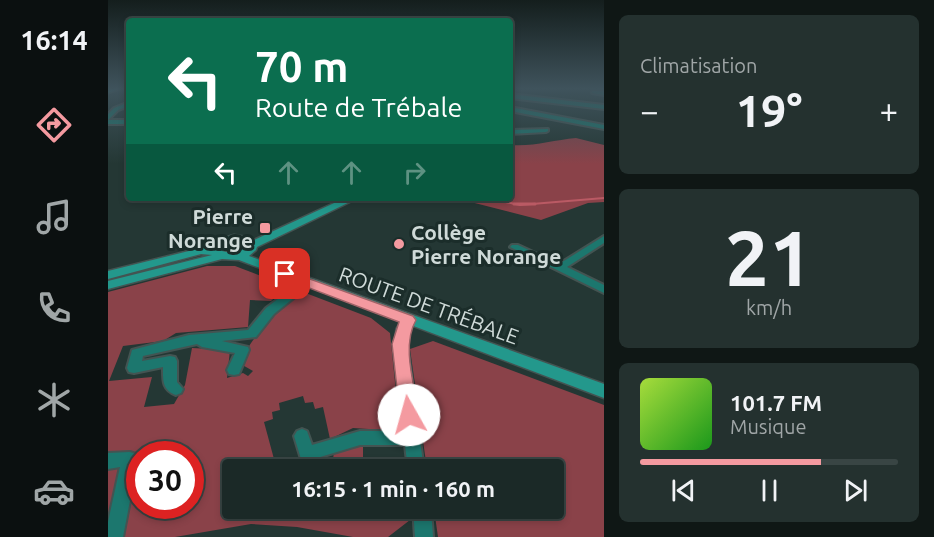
<!DOCTYPE html>
<html lang="fr">
<head>
<meta charset="utf-8">
<style>
	:root { --surface:#1b2927; --page:#24312f; --text:#f1f3f6; --muted:#a0a6a7; --line:#394544; --accent:#f49aa0 }
	body { margin:0; font-family:Ubuntu,sans-serif; background:var(--page); color:var(--text); height:100vh; display:flex; flex-direction:column; font-size:22px; white-space:nowrap }
	* { box-sizing:border-box; margin:0 }
	p { font-size:20px; color:var(--muted) }
	.icon { flex:none; width:33px; height:33px; fill:none; stroke:currentColor; stroke-width:2; stroke-linecap:round; stroke-linejoin:round }
	.map { position:relative; flex:1; overflow:hidden }
	.drawer { display:flex; flex-direction:column; gap:15px; padding:15px; background:#0f1715; width:330px }
	.drawer>* { flex:none }
	.hud { position:absolute; left:18px; top:18px; width:387px; height:183px; border-radius:6px; box-shadow:0 3px 9px #0003,0 0 0 2px var(--line); background:#0b6e4f; color:#fff; overflow:hidden }
	.speed { position:absolute; left:18px; top:441px; display:flex; gap:12px; font-size:30px; font-weight:700; text-align:center }
	.speed>* { display:grid; place-content:center; width:78px; height:78px; border-radius:50%; background:var(--surface); box-shadow:0 3px 9px #0003,0 0 0 2px var(--line); line-height:1 }
	.speed .limit { border:9px solid #d22; background:#fff; color:#111 }
	.pin { position:absolute; display:grid; place-items:center; width:51px; height:51px; color:#fff; margin:-26px; border-radius:12px; box-shadow:0 3px 9px #0006 }
	.me { position:absolute; width:66px; margin:-33px; rotate:353deg; stroke-linejoin:round; filter:drop-shadow(0 0 4px #0008) }
	.turn { display:flex; align-items:center; gap:21px; height:126px; padding:0 30px; font-size:27px }
	.turn .icon { width:78px; height:78px; stroke-width:2.5 }
	.turn b { display:block; font-size:42px; line-height:51px }
	.lanes { display:flex; align-items:center; height:57px; padding:0 30px; background:#0003; justify-content:center; gap:30px; direction:ltr }
	.lanes .off { opacity:.35 }
	.big { font-size:45px; font-weight:700; line-height:1.1 }
	.drawer .widget { flex:1; display:flex; flex-direction:column; justify-content:center; gap:9px; min-width:0; padding:0 21px; border-radius:9px; background:var(--page) }
	.drawer .dial { align-items:center; gap:0 }
	.dial b { font-size:78px; line-height:1 }
	.song { display:flex; align-items:center; gap:18px }
	.cover { width:72px; height:72px; border-radius:9px; background:linear-gradient(135deg,hsl(80 70% 55%),hsl(120 70% 35%)) }
	.played { height:6px; border-radius:3px; background:linear-gradient(90deg,var(--accent) 70%,var(--line) 70%) }
	.keys { display:flex; justify-content:space-around; direction:ltr }
	.heat { display:flex; justify-content:space-between; align-items:center; font-size:33px; direction:ltr }
	.trip { position:absolute; left:114px; top:459px; width:342px; height:60px; border-radius:6px; background:var(--surface); box-shadow:0 3px 9px #0003,0 0 0 2px var(--line); font-weight:700; line-height:60px; text-align:center }
	main { display:flex; flex:1; min-height:0 }
	.tab-bar { display:flex; flex-direction:column; width:108px; justify-content:space-around; align-items:center; background:#0b1010; color:var(--muted) }
	.tab-bar .icon { width:42px; height:42px }
	.tab-bar .current { color:var(--accent) }
	.tab-bar b { font-size:27px; color:var(--text) }
	.map>svg:first-child { display:block }
	.green { fill:#8a4249; fill-rule:evenodd }
	.lines { fill:none; stroke-linecap:round; stroke-linejoin:round }
	.stream-far1 { stroke:#ba5a64; stroke-width:2 }
	.stream { stroke:#ba5a64; stroke-width:3 }
	.street-casing { stroke:#435452; stroke-width:4 }
	.secondary-casing { stroke:#435452; stroke-width:3 }
	.street { fill:#1c776e; fill-rule:evenodd }
	.secondary { fill:#23988c; fill-rule:evenodd }
	.route { fill:#f49aa0; stroke:#9f6468; stroke-width:1.5 }
	.poi-dot { fill:#f49aa0; stroke:#1b2d2a; stroke-width:2 }
	.labels { text-anchor:middle; dominant-baseline:central; stroke-width:6; stroke-linejoin:round; paint-order:stroke }
	.poi-label { font-size:21px; font-weight:bold; fill:#cfdad8; stroke:#1b2d2a; text-anchor:end }
	.street-label { font-size:21px; fill:#cfdad8; stroke:#1b2d2a }
</style>
</head>
<body>
<main>
<nav class="tab-bar">
<b>16:14</b>
<svg class="icon current" aria-label="directions" viewBox="0 0 24 24"><path d="M12 3l9 9-9 9-9-9zM9 14v-3h6M13 9l2 2-2 2"/></svg>
<svg class="icon" aria-label="music" viewBox="0 0 24 24"><path d="M9 18V5l10-2v13"/><circle cx="6" cy="18" r="3"/><circle cx="16" cy="16" r="3"/></svg>
<svg class="icon" aria-label="phone" viewBox="0 0 24 24"><path d="M5 4h4l2 5-3 2q2 4 5 5l2-3 5 2v4C11 20 4 13 5 4z"/></svg>
<svg class="icon" aria-label="climate" viewBox="0 0 24 24"><path d="M12 3v18M4 7l16 10M4 17L20 7"/></svg>
<svg class="icon" aria-label="car" viewBox="0 0 24 24"><path d="M5 17H2v-5l4-1 3-4h7l3 4 3 1v5h-3M9 17h6M6 11h13"/><circle cx="7" cy="17" r="2"/><circle cx="17" cy="17" r="2"/></svg>
</nav>
<div class="map">
<svg width="496" height="537" viewBox="0 0 496 537">
	<rect width="100%" height="100%" fill="#243734"/>
	<path class="green" d="M468,138L496,145V202L480,203L433,220L347,198H402V145C425,147 445,140 468,138Z
		M99,266H127L179,286L163,301L142,300L140,327L68,333L55,341L15,346L1,381L44,377L36,407L66,404L77,385L84,348L122,350L119,378L135,373L140,376L145,371L131,363C148,331 166,313 195,292L263,318L282,333L292,431L245,428L222,439L215,407L207,409L205,402L197,403L195,396L171,403L172,410L164,412L165,419L156,422L166,459L158,461L160,469L124,470V508L223,509V520L273,519L280,516L286,509H301L302,520L280,537H245L189,527L143,524L67,537H0V292ZM32,454H82V506H32Z
		M325,341L496,405V537H330L326,509L446,508V470L319,469L302,349Z
		M245,445H255V469L202,470L225,461L226,449Z"/>
	<g class="lines">
		<path class="stream-far1" d="M379,198L412,205L496,198"/>
		<path class="stream" d="M406,204H427"/>
		<defs>
			<path id="street" d="M484,91H496V95L484,93Z
				M402,94L496,105V109L402,98Z
				M21,102V106L10,110L0,120V114L6,108Z
				M402,107L496,125V129L402,111Z
				M0,120H21V124H0Z
				M440,129V131L438,132L402,134V130Z
				M496,236V243L459,267L496,285V293L402,247L404,245H410L451,264Z
				M199,279L204,282L203,284L166,314L148,337L114,341L140,347L141,350L131,374L126,375L121,374L119,370L127,353L94,347L89,344L35,356L34,361L62,356L67,357L69,361V382L75,389L73,393L68,395C54,390 55,380 55,367L26,373L21,372L19,368L24,350L81,335L140,330L158,308L195,280Z
				M300,316L304,317L306,320L301,329L299,344L316,470H300L297,445H252L199,461L193,459L186,436L189,431L194,429L199,431L204,445L252,431H296L287,344L289,329L296,317Z
				M22,452L28,454L30,459L15,537H0V522L12,467L0,469V453Z
				M305,508H323L325,537H307Z"/>
			<path id="secondary" d="M0,89H11L0,93Z
				M237,198H250L149,247L148,250L141,256L496,384V398L131,260L114,259L0,289V281L104,255L93,254L0,279V271L93,248L104,247L109,240L126,235L144,238L146,240ZM127,241L136,243L138,247L127,254L114,251L117,244Z"/>
		</defs>
		<use href="#street" class="street-casing"/>
		<use href="#secondary" class="secondary-casing"/>
		<use href="#street" class="street"/>
		<use href="#secondary" class="secondary"/>
	</g>
	<linearGradient id="sky" x2="0" y2="1"><stop stop-color="#141e1d"/><stop offset="0.54" stop-color="#3f535c"/><stop offset="1" stop-color="#3f535c" stop-opacity="0"/></linearGradient>
	<rect width="496" height="164" fill="url(#sky)"/>
	<path class="route" d="M177,270L305,316L308,320C293,346 307,386 311,415L308,421L301,423L294,421L292,415L284,344L291,322L172,277L170,274Z"/>
	<g class="poi-dot">
		<rect x="151" y="222" width="12" height="12" rx="3"/>
		<circle cx="291" cy="244" r="6"/>
	</g>
	<g class="labels">
		<g class="poi-label">
			<text x="145" y="216">Pierre<tspan x="145" dy="24">Norange</tspan></text>
			<text x="303" y="232" text-anchor="start">Collège<tspan x="303" dy="24">Pierre Norange</tspan></text>
		</g>
		<g class="street-label">
			<text transform="translate(321 305) rotate(20)">ROUTE DE TRÉBALE</text>
		</g>
	</g>
</svg>
<div class="speed"><div class="limit">30</div></div>
<div class="pin" style="left:177px;top:274px;background:#d93025"><svg class="icon" aria-label="arrive" viewBox="0 0 24 24"><path d="M6 21V4h12l-3 4 3 4H6"/></svg></div>
<svg class="me" style="left:301px;top:415px" viewBox="-20 -20 40 40"><circle r="19" fill="#fff"/><path d="M0-13L10 11 0 6-10 11z" fill="#f49aa0"/></svg>
<div class="trip">16:15 · 1 min · 160 m</div>
<div class="hud">
<div class="turn"><svg class="icon" aria-label="left" viewBox="0 0 24 24"><path d="M17 20v-9H6M10 6l-5 5 5 5"/></svg><div><b>70 m</b>Route de Trébale</div></div>
<div class="lanes"><svg class="icon" aria-label="left" viewBox="0 0 24 24"><path d="M17 20v-9H6M10 6l-5 5 5 5"/></svg><svg class="icon off" aria-label="ahead" viewBox="0 0 24 24"><path d="M12 20V5M6 11l6-6 6 6"/></svg><svg class="icon off" aria-label="ahead" viewBox="0 0 24 24"><path d="M12 20V5M6 11l6-6 6 6"/></svg><svg class="icon off" aria-label="right" viewBox="0 0 24 24"><path d="M7 20v-9h11M14 6l5 5-5 5"/></svg></div>
</div>
</div>
<section class="drawer">
<div class="widget"><p>Climatisation</p>
<div class="heat"><a>−</a><b class="big">19°</b><a>+</a></div>
</div>
<div class="widget dial"><b>21</b><p>km/h</p></div>
<div class="widget">
<div class="song"><i class="cover"></i><div><b>101.7 FM</b><p>Musique</p></div></div>
<div class="played"></div>
<div class="keys"><svg class="icon" aria-label="previous" viewBox="0 0 24 24"><path d="M18 5L8 12l10 7zM5 5v14"/></svg><svg class="icon" aria-label="pause" viewBox="0 0 24 24"><path d="M8 5v14M16 5v14"/></svg><svg class="icon" aria-label="next" viewBox="0 0 24 24"><path d="M6 5l10 7-10 7zM19 5v14"/></svg></div>
</div>
</section>
</main>
</body>
</html>
